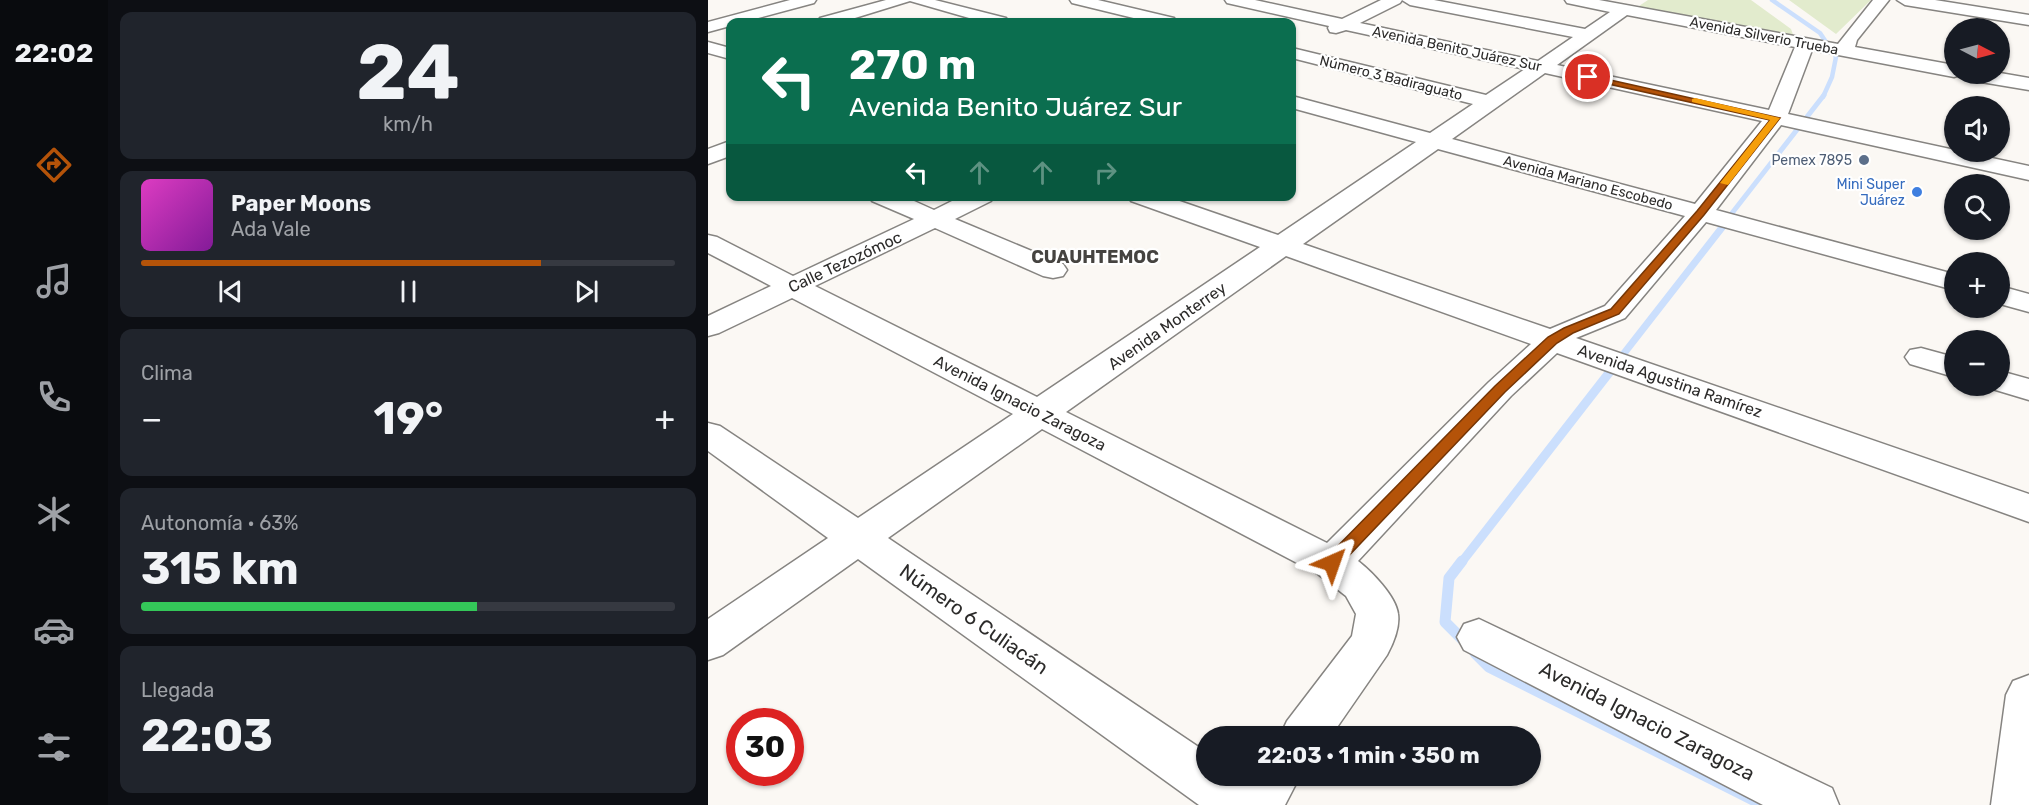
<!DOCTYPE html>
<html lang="es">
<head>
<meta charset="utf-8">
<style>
	:root { --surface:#171b24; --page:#20242c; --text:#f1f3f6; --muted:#9ea1a6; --line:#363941; --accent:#b45309 }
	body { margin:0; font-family:Rubik,sans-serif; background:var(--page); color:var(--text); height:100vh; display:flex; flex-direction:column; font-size:22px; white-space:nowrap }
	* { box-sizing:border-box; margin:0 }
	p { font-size:20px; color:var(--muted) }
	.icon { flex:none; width:33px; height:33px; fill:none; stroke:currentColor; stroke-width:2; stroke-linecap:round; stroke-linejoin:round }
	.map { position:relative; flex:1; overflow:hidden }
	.panel { display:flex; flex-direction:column; gap:12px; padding:12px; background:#0d0f14; width:600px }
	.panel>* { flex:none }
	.hud { position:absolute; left:18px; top:18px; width:570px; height:183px; border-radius:12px; box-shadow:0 2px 4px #0004; background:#0b6e4f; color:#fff; overflow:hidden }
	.needle { width:39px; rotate:96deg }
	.buttons { position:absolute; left:1236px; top:18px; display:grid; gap:12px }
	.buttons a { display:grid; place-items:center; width:66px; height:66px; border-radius:50%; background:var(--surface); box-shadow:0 2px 4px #0004; font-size:30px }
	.speed { position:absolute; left:18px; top:708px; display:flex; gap:12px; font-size:30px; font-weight:700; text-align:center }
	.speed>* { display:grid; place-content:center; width:78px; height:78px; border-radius:50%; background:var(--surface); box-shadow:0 2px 4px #0004; line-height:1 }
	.speed .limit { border:9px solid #d22; background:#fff; color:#111 }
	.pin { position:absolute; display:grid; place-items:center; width:51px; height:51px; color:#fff; margin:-26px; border:3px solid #fff; border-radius:50%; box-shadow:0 2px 6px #0007 }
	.me { position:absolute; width:66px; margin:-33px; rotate:43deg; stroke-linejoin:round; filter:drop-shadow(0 0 4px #0008) }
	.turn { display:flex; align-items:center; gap:21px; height:126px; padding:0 24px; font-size:27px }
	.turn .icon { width:78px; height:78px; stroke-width:2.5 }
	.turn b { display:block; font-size:42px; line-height:51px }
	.lanes { display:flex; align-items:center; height:57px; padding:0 24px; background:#0003; justify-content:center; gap:30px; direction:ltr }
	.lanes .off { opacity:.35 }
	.big { font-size:45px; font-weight:700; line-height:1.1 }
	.panel .widget { flex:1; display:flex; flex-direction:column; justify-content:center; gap:9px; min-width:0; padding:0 21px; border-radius:12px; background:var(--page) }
	.panel .dial { align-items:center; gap:0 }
	.dial b { font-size:78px; line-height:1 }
	.song { display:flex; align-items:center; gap:18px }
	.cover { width:72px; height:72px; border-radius:9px; background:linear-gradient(135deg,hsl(310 70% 55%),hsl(290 70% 35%)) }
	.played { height:6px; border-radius:3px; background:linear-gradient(90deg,var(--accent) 75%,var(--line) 75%) }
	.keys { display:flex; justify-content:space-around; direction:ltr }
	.heat { display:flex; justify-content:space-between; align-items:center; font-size:33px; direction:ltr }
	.charge { height:9px; border-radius:4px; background:linear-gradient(90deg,#34c759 63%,var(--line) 0) }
	.trip { position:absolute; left:488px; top:726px; width:345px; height:60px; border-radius:30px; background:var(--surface); box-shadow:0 2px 4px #0004; font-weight:700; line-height:60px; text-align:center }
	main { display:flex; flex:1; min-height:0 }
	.menu { display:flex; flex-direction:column; width:108px; justify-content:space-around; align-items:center; background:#090b0e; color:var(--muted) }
	.menu .icon { width:42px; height:42px }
	.menu .on { color:var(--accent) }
	.menu b { font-size:27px; color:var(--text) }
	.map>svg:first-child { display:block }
	.green { fill:#e2ebcd }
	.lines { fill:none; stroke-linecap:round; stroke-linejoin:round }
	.stream-far4 { stroke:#cbdffd; stroke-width:4.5 }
	.stream-far3 { stroke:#cbdffd; stroke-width:5 }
	.stream-far2 { stroke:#cbdffd; stroke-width:7 }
	.stream-far1 { stroke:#cbdffd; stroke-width:9 }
	.stream { stroke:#cbdffd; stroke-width:11 }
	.minor-casing { stroke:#868481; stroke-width:3 }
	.minor { fill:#fff; fill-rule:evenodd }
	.route { fill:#b45309; stroke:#753606; stroke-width:1.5 }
	.slow { fill:#f59e0b }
	.service-dot { fill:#5c6f8a; stroke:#fff; stroke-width:2 }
	.shop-dot { fill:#3f7fe0; stroke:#fff; stroke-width:2 }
	.labels { text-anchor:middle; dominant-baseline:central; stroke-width:4.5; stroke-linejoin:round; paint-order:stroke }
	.far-street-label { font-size:14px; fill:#2c2b2a; stroke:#fff }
	.far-service-label { font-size:14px; fill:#4e5e75; stroke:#fff; text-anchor:end }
	.far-shop-label { font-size:14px; fill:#366cbe; stroke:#fff; text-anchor:end }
	.street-label { font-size:16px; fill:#2c2b2a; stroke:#fff }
	.neighbourhood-label { font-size:18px; font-weight:bold; fill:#454340; stroke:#fff }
	.near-street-label { font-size:20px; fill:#2c2b2a; stroke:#fff }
</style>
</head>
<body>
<main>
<nav class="menu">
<b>22:02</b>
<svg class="icon on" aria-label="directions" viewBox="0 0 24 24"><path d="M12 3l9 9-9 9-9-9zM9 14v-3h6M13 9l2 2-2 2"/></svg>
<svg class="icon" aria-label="music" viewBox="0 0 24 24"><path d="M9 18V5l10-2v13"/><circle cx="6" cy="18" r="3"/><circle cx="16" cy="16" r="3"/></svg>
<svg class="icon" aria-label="phone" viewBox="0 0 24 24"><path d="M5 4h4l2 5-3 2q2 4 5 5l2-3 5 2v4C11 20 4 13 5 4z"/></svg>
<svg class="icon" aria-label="climate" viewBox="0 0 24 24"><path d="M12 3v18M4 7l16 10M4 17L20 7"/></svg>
<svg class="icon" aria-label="car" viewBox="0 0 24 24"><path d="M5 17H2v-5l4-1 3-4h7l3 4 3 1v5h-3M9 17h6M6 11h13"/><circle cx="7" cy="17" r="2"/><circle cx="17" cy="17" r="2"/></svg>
<svg class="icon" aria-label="filters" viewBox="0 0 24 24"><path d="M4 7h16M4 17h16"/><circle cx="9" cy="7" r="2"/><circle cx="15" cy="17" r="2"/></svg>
</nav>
<section class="panel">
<div class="widget dial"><b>24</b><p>km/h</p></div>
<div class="widget">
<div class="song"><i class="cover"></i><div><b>Paper Moons</b><p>Ada Vale</p></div></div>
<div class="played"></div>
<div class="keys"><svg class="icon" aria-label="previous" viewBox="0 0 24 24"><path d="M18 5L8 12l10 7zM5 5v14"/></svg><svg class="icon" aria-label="pause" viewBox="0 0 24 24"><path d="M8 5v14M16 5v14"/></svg><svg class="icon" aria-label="next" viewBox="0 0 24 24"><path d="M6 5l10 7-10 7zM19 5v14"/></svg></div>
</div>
<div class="widget"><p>Clima</p>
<div class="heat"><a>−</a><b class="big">19°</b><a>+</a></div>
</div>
<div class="widget"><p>Autonomía · 63%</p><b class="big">315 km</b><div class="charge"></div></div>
<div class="widget"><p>Llegada</p><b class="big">22:03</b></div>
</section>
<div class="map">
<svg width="1321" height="805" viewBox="0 0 1321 805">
	<rect width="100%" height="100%" fill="#fbf8f4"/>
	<path class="green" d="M940,0H1043L1083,29L1088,43L925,10Z
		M1081,0H1163L1128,34Z"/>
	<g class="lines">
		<path class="stream-far4" d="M1064,0L1112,33L1128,57L1124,77L1115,97"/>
		<path class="stream-far3" d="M1021,217L1116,95"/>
		<path class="stream-far2" d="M903,370L1023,216"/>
		<path class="stream-far1" d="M753,563L904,369"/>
		<path class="stream" d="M754,561L741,578L737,622L756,641
			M767,653L781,667L1055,805"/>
		<defs>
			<path id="minor" d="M82,0H108L106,3L35,22H22V26L0,32V22Z
				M178,0H227L298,18L300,22H275L202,1L134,22H110L112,18Z
				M362,0H390L466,18L468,22H442L364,3Z
				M517,0H547L634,19L673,0H694L692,3L652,23L830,61L865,37L702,5L694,0H726L877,29L902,12L859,3L857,0H891L1130,44L1165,0H1181L1149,40L1147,47L1246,65V74L1292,73L1321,78V90L1261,80L1252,75L1246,77L1104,50L1080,114L1321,166V180L1073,125L1008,210L1246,274V290L998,222L917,318L868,338L1321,494V522L849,353L803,396L650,561C663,571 688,596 690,614C692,627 685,644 679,655L623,736H572L579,721L644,636L648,614L638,596L610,574L334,429L180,538L498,752V776H533L537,778L538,776H592L577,805H491L150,559L15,655L0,660V619L120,538L0,451V423L12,426L150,518L305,414L84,298L11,333L0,336V316L63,286L0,253V235L9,237L85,276L206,219L164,201L161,196H195L226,210L254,196H286L283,201L247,219L355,264L359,270L355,276L345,278L335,276L227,228L107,286L329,397L552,247L423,201L420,196H457L570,235L708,142L584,108V96L722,133L765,104L584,58V48L778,95L817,69L638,30L628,33L622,32L620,28L621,26L519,3ZM919,15L1087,47L1061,110L849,65ZM837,73L1054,121L987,204L744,139ZM730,149L977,216L897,306L842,329L595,244ZM578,256L823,344L781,382L619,543L358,412Z
				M1189,0H1227L1321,15V25L1197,5Z
				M0,42L22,48V59L0,53Z
				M22,141V156L0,164V149Z
				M1292,286L1321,294V312L1292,304Z
				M1213,348L1246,357V377L1202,364L1197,357L1202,350Z
				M1292,371L1321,379V400L1281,388L1279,386H1292Z
				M771,619L1124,788L1131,805H1055L756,650L749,637L756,624Z
				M1321,675V805H1283L1298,695L1305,681Z"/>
		</defs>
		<use href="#minor" class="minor-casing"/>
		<use href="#minor" class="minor"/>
	</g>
	<path class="route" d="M880,75L1072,118L996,215L911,314L865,333L849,343L797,392L630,567L624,569L618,567L615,563L618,558L787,386L840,337L856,328L903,309L989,211L1062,120L878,79L877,77Z"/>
	<path class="slow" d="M987,98L1072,118L1020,185L1012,183L1062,120L984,102V99Z"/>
	<circle class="service-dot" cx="1156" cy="160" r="6"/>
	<circle class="shop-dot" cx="1209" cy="192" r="6"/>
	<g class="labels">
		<g class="far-street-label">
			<text transform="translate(1056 36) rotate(11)">Avenida Silverio Trueba</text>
			<text transform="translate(749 49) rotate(12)">Avenida Benito Juárez Sur</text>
			<text transform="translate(683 78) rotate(14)">Número 3 Badiraguato</text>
			<text transform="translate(880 183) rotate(15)">Avenida Mariano Escobedo</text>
		</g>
		<g class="far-service-label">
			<text x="1144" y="160">Pemex 7895</text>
		</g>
		<g class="far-shop-label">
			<text x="1197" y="184">Mini Super<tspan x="1197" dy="16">Juárez</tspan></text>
		</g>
		<g class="street-label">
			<text transform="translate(137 262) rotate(-25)">Calle Tezozómoc</text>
			<text transform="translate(459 326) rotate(-35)">Avenida Monterrey</text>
			<text transform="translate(962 381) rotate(19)">Avenida Agustina Ramírez</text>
			<text transform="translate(312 403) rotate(27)">Avenida Ignacio Zaragoza</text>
		</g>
		<g class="neighbourhood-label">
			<text x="387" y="257">CUAUHTEMOC</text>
		</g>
		<g class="near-street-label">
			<text transform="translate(266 619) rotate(35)">Número 6 Culiacán</text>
			<text transform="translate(939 721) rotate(27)">Avenida Ignacio Zaragoza</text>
		</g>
	</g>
</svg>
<div class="buttons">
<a><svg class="needle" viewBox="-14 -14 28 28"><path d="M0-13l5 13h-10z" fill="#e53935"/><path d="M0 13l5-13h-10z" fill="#9ea1a6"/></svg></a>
<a><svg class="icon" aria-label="sound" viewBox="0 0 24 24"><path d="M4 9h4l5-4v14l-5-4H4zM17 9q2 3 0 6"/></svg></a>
<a><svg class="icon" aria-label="search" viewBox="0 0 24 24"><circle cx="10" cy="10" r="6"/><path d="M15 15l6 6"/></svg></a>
<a>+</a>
<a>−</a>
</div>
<div class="speed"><div class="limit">30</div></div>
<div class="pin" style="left:880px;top:77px;background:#d93025"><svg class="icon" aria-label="arrive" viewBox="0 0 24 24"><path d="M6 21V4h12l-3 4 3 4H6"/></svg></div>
<svg class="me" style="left:624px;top:563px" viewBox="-20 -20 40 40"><path d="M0-17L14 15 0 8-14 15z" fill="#b45309" stroke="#fff" stroke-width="4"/></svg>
<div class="trip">22:03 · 1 min · 350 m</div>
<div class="hud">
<div class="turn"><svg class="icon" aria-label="left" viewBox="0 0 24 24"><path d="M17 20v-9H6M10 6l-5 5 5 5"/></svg><div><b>270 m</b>Avenida Benito Juárez Sur</div></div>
<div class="lanes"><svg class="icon" aria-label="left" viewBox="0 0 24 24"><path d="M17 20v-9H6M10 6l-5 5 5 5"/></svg><svg class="icon off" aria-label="ahead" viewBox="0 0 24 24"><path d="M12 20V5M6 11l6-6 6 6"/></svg><svg class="icon off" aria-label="ahead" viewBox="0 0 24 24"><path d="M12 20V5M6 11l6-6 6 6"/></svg><svg class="icon off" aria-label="right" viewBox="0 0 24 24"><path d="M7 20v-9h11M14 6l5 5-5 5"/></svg></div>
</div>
</div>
</main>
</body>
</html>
